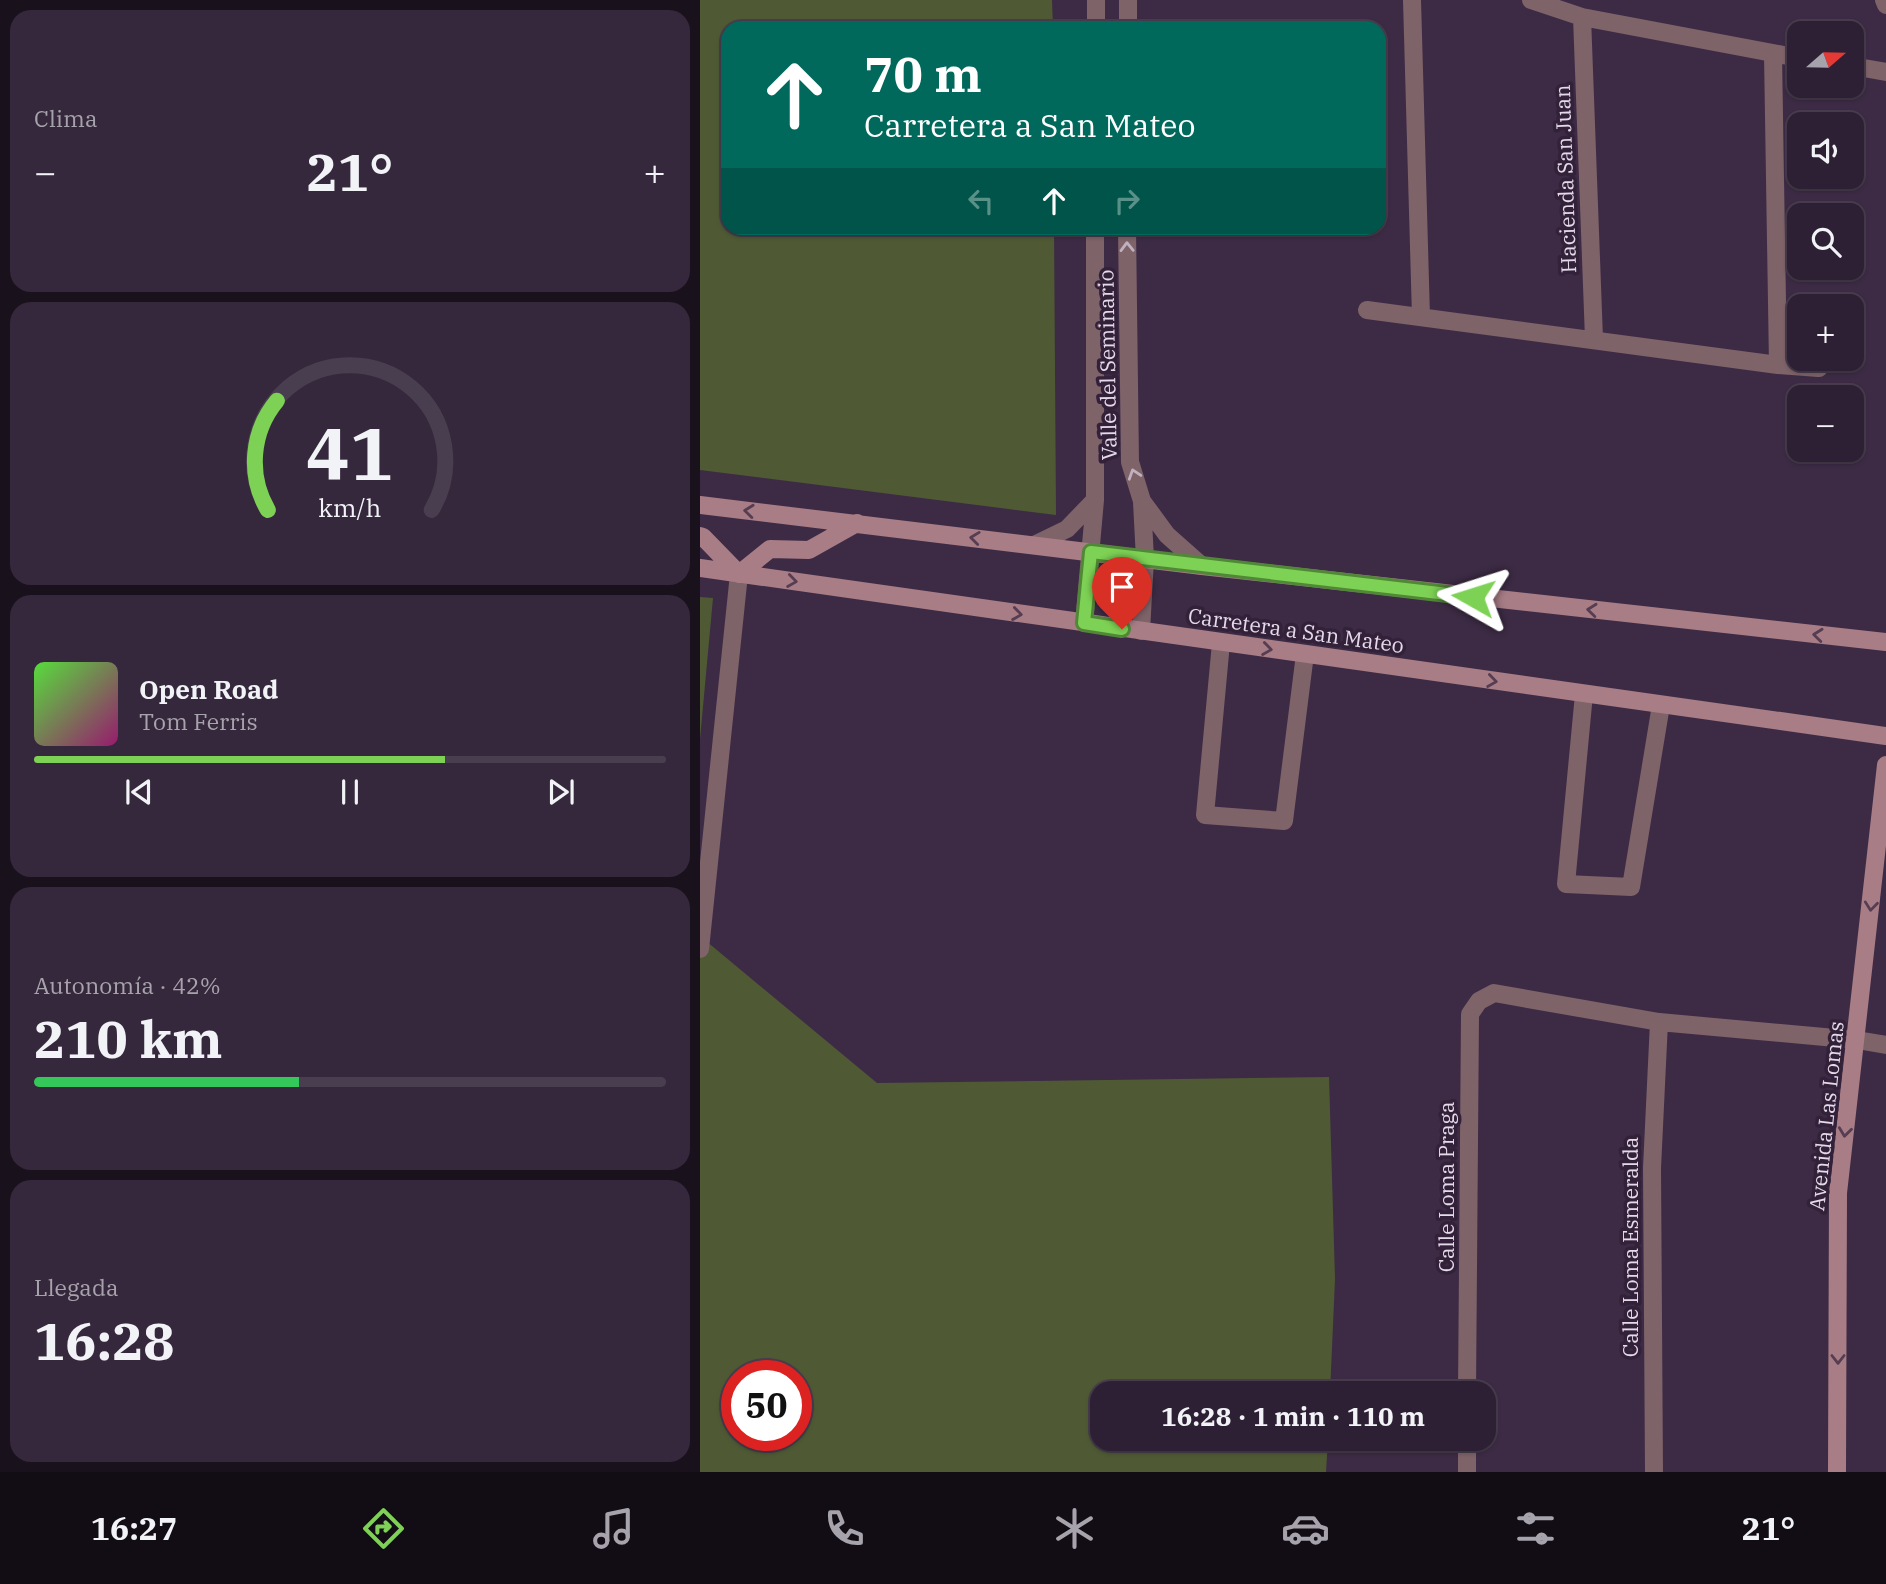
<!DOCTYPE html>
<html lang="es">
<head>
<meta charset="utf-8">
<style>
	:root { --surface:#2e2034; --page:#36283c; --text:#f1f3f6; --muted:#a7a3ac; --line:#493e4f; --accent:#7dd154 }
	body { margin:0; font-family:"IBM Plex Serif",serif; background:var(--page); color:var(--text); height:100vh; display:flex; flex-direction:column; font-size:26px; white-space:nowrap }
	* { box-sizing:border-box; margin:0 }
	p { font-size:23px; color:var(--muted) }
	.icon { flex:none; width:38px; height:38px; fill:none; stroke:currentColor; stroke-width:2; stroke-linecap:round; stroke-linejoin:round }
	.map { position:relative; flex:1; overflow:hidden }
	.sheet { display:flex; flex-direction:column; gap:10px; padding:10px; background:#19121d; width:700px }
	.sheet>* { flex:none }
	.guide { position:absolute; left:21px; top:21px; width:665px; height:214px; border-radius:21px; box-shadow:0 2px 5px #0004,0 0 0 2px var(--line); background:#00695c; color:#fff; overflow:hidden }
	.needle { width:46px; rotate:70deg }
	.fabs { position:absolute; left:1087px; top:21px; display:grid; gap:14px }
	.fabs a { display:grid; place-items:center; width:77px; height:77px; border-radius:14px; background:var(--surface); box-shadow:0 2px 5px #0004,0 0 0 2px var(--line); font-size:35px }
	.speed { position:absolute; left:21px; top:1360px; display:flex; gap:14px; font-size:35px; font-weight:700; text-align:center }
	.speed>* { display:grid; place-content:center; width:91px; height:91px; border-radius:50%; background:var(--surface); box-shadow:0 2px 5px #0004,0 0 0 2px var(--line); line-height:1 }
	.speed .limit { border:10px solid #d22; background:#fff; color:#111 }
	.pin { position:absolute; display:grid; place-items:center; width:60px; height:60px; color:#fff; margin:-72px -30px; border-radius:50% 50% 50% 0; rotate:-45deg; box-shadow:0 0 7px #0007 }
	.pin .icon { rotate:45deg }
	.me { position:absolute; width:77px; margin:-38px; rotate:276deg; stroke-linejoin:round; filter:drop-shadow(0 0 5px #0008) }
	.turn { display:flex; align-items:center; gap:24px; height:147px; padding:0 28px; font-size:32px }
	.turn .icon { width:91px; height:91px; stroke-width:2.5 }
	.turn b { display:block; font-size:49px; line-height:60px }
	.lanes { display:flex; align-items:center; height:66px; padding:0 28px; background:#0003; justify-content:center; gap:35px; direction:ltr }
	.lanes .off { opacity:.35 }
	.big { font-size:52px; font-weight:700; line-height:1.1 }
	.sheet .tile { flex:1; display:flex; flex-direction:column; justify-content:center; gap:10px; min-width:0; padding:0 24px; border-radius:21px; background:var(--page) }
	.sheet .dial { align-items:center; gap:0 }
	.dial svg { height:182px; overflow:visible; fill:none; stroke:var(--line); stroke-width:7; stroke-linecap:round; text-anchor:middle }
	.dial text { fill:var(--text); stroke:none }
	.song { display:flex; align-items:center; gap:21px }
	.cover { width:84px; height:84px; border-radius:10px; background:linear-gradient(135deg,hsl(110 70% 55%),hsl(320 70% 35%)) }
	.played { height:7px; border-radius:4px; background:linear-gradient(90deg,var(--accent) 65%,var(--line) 65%) }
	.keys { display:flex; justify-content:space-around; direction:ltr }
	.heat { display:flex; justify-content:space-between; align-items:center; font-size:38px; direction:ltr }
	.charge { height:10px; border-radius:5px; background:linear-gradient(90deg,#34c759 42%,var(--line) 0) }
	.trip { position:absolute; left:390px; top:1381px; width:406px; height:70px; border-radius:21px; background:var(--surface); box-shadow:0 2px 5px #0004,0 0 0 2px var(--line); font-weight:700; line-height:70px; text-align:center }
	.tabs { display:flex; height:112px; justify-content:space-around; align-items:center; background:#120d15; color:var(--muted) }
	.tabs .icon { width:49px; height:49px }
	.tabs .on { color:var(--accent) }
	.tabs b { font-size:32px; color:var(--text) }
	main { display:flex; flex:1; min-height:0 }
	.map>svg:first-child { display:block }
	.green { fill:#4f5a35; fill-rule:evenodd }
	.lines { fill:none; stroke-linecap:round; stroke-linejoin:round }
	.lane { stroke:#7e6369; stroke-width:18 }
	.street { stroke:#7e6369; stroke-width:18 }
	.secondary { stroke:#a87d86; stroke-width:18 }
	.oneway { stroke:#c1b0bd }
	.oneway2 { stroke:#563d51 }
	.route-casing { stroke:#518837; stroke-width:18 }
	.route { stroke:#7dd154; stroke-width:12 }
	.labels { text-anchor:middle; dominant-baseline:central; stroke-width:7; stroke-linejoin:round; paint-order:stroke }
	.street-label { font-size:21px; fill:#e5daea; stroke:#33213a }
</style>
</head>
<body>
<main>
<section class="sheet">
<div class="tile"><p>Clima</p>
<div class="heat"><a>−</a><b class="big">21°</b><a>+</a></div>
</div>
<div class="tile dial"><svg viewBox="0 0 100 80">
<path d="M14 69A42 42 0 1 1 86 69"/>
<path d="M14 69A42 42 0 0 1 18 21" stroke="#7dd154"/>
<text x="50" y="56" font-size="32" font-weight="700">41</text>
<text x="50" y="72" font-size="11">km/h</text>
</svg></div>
<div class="tile">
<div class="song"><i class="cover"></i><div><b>Open Road</b><p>Tom Ferris</p></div></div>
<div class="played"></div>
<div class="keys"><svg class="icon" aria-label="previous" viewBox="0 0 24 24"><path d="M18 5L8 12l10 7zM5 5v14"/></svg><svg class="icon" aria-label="pause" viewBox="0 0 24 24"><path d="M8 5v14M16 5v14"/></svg><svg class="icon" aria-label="next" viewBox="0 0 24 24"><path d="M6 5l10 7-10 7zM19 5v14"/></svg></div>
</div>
<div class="tile"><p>Autonomía · 42%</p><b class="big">210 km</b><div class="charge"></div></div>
<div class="tile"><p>Llegada</p><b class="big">16:28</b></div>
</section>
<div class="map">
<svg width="1186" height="1472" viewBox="0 0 1186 1472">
	<rect width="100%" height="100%" fill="#3d2b45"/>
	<path class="green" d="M0,0H352L353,28H28V228H354L356,515L0,470Z
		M0,597L13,598L0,739Z
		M0,936L177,1083L629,1077L635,1279L630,1393H402V1438L628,1439L626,1472H0ZM37,1376H96V1435H37Z"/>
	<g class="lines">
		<path class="lane" d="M521,643L505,815L584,821L605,654
			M884,694L866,884L931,887L961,705"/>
		<path class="street" d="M712,0L721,317
			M831,0L882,17L1099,58
			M1184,0L1186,5
			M882,17L894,339
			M396,28V0
			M428,28V0
			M1073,54L1078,365
			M1152,66L1186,72
			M427,228L430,462L442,501L467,535L502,566
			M667,310L1078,365L1119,368
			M334,545L367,529L395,500V228
			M384,623L395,500
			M441,631L445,559L442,502
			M0,949L39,574
			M767,1393L770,1014L779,1001L794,993L959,1022L1157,1040L1186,1045
			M767,1472V1438
			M954,1472L952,1168L959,1022"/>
		<path class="secondary" d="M0,505L502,566L1186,642
			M0,536L3,537L39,574L70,549L109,550L157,523
			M0,568L1186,736
			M1137,1472L1138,1193L1186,765"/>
	</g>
	<defs><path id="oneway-chevron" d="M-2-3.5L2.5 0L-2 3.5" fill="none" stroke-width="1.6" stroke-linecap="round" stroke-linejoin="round" transform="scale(1.75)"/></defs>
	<g class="oneway">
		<use href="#oneway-chevron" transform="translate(427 247) rotate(-91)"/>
		<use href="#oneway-chevron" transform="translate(434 474) rotate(-108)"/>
	</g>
	<g class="oneway2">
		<use href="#oneway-chevron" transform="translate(49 511) rotate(-174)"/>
		<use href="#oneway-chevron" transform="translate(275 538) rotate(-173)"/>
		<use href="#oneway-chevron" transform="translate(92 581) rotate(8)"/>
		<use href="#oneway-chevron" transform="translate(892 610) rotate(-174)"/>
		<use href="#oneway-chevron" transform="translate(317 614) rotate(8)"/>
		<use href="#oneway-chevron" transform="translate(1118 635) rotate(-174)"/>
		<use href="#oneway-chevron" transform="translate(567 649) rotate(8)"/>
		<use href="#oneway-chevron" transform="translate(792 681) rotate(8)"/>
		<use href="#oneway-chevron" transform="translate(1171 906) rotate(96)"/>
		<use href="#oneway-chevron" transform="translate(1145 1132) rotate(97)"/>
		<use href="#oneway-chevron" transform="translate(1138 1359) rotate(90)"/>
	</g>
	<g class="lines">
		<defs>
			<path id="route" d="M422,629L384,623L391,552L773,597"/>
		</defs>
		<use href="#route" class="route-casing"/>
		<use href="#route" class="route"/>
	</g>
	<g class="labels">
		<g class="street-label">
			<text transform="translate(865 179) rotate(-92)">Hacienda San Juan</text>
			<text transform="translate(407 365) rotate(-91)">Valle del Seminario</text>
			<text transform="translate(596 630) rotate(8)">Carretera a San Mateo</text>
			<text transform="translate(1126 1116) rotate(-84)">Avenida Las Lomas</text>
			<text transform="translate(746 1187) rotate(-90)">Calle Loma Praga</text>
			<text transform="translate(930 1247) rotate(-90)">Calle Loma Esmeralda</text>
		</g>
	</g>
</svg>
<div class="fabs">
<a><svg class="needle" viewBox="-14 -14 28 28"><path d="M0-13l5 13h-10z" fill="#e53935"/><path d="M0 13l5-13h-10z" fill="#a7a3ac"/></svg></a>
<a><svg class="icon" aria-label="sound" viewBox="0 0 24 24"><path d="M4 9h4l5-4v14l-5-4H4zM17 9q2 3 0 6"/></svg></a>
<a><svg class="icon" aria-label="search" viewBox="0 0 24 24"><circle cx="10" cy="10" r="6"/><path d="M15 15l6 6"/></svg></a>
<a>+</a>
<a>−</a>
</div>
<div class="speed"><div class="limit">50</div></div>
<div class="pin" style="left:422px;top:629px;background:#d93025"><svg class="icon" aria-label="arrive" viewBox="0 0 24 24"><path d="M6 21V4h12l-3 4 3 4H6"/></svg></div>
<svg class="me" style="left:773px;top:597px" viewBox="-20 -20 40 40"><path d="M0-17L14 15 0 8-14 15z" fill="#7dd154" stroke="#fff" stroke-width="4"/></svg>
<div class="trip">16:28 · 1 min · 110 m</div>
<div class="guide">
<div class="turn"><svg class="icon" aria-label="ahead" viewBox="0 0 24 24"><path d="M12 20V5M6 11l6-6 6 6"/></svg><div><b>70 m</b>Carretera a San Mateo</div></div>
<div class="lanes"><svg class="icon off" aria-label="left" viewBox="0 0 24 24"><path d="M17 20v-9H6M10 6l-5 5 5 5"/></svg><svg class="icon" aria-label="ahead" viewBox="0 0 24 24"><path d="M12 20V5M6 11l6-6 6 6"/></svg><svg class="icon off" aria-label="right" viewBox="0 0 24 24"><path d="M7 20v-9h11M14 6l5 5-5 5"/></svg></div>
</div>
</div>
</main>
<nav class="tabs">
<b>16:27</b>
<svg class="icon on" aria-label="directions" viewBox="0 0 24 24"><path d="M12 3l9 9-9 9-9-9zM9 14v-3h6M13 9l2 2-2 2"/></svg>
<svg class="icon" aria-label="music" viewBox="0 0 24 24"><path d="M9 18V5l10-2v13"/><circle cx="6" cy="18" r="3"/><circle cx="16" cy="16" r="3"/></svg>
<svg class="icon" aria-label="phone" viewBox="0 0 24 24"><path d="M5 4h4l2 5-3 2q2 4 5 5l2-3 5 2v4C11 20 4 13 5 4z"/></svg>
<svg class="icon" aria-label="climate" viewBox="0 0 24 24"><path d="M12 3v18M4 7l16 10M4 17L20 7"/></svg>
<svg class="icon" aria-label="car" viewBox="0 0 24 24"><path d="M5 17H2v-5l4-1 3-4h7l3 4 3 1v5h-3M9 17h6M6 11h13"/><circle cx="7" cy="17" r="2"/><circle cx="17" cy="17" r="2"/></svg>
<svg class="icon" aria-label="filters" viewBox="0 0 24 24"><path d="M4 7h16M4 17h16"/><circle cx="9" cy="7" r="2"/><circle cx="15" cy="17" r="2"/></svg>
<b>21°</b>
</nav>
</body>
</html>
